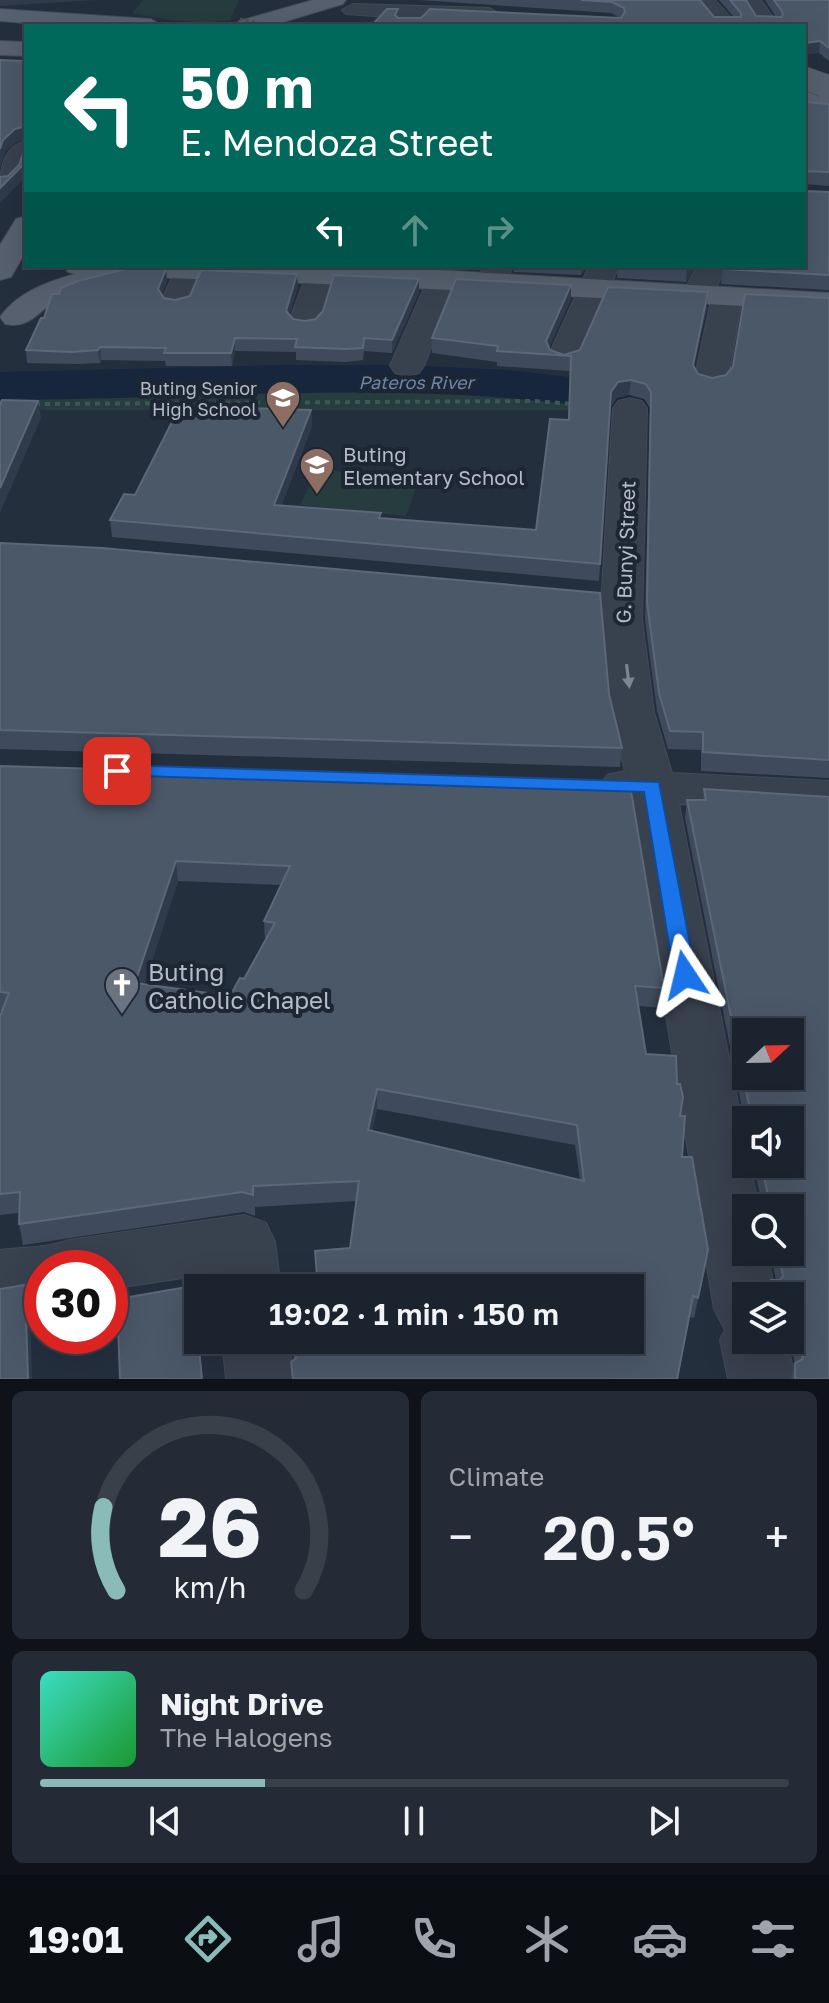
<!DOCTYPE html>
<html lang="en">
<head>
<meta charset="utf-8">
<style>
	:root { --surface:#1b232e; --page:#242b36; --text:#f1f3f6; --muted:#a0a4aa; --line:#39404a; --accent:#8bbbb9 }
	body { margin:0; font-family:"Golos Text",sans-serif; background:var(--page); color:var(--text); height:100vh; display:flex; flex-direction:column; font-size:30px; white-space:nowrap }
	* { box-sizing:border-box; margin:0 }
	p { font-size:26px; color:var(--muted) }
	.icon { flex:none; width:44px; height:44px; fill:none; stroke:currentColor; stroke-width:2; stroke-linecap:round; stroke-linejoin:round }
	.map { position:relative; height:1379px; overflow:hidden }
	.panel { display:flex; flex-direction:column; gap:12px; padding:12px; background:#0f1319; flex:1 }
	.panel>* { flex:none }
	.top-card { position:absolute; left:24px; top:24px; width:782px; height:244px; border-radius:0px; box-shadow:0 8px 32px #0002,0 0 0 2px var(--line); background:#00695c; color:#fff; overflow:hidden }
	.needle { width:52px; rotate:68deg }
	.fabs { position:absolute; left:732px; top:1018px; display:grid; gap:16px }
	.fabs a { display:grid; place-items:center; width:72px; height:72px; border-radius:0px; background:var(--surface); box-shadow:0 8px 32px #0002,0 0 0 2px var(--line); font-size:40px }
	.speed { position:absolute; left:24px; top:1250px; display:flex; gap:16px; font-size:40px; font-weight:700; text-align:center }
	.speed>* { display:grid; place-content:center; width:104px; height:104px; border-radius:50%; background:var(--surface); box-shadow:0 8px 32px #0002,0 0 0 2px var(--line); line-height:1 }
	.speed .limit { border:12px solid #d22; background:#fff; color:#111 }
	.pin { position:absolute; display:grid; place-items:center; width:68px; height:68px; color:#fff; margin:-34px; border-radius:16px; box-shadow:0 4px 12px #0006 }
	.me { position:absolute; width:88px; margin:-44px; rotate:350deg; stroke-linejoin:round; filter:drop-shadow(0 0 6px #0008) }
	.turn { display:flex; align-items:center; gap:28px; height:168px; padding:0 24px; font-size:36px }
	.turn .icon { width:104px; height:104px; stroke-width:2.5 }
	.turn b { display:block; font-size:56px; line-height:68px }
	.lanes { display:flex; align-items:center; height:76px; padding:0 24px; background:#0003; justify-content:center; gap:40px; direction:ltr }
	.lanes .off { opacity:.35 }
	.big { font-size:60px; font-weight:600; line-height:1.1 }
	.panel .widget { flex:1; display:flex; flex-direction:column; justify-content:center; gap:12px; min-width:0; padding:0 28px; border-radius:12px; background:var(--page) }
	.panel .dial { align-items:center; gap:0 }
	.dial svg { height:208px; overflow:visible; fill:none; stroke:var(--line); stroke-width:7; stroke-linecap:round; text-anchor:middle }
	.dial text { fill:var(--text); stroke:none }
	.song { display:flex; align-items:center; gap:24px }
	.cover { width:96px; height:96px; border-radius:12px; background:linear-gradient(135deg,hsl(170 70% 55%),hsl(130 70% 35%)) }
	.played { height:8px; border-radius:4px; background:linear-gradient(90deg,var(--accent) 30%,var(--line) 30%) }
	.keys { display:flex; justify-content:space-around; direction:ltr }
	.heat { display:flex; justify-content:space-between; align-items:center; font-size:44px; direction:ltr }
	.panel .tiles { flex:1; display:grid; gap:12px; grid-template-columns:1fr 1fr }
	.widget:last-child { grid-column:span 2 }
	.trip { position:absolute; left:184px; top:1274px; width:460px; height:80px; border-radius:0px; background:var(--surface); box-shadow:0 8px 32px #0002,0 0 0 2px var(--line); font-weight:600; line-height:80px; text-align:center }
	.menu { display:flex; height:128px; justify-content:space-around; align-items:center; background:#0b0e12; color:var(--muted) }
	.menu .icon { width:56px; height:56px }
	.menu .current { color:var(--accent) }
	.menu b { font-size:36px; color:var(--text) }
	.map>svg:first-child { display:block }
	.green { fill:#263c3f }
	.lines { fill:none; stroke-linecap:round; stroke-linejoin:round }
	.river { fill:#17263c; fill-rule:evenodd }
	.minor-casing { stroke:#414a57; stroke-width:2 }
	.major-casing { stroke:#414a57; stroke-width:2 }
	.path { stroke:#3f5557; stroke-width:4; stroke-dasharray:5 5; stroke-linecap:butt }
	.minor { fill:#38414e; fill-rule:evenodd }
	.major { fill:#56606e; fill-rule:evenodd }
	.major-bridge-casing { stroke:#414a57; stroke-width:24; stroke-linecap:butt }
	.path-bridge { stroke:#3f5557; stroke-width:3; stroke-dasharray:3 3; stroke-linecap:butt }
	.major-bridge { stroke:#56606e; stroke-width:23 }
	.wall { fill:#3f4b5c; fill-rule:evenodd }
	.shaded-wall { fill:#2f3b4b }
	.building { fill:#4b5868; stroke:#5c6777; stroke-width:2; fill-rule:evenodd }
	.oneway { fill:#7c8592 }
	.route { fill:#1a73e8; stroke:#114b97; stroke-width:2 }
	.labels { text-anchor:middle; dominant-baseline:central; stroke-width:8; stroke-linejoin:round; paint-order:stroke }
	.far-water-label { font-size:18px; font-style:italic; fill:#6d86a8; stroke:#1d2633 }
	.far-poi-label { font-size:18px; fill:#b4bcc9; stroke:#1d2633; text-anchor:end }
	.poi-label { font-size:20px; fill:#b4bcc9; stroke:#1d2633; text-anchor:start }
	.street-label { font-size:20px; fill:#b4bcc9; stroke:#1d2633 }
	.near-poi-label { font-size:24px; fill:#b4bcc9; stroke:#1d2633; text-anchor:start }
</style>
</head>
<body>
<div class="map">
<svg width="829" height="1379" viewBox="0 0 829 1379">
	<rect width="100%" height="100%" fill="#242f3e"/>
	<path class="green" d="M143,0H239L230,20C197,25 165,20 132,13Z
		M343,389C437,391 529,397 623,405L624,410H0V396Z
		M317,469L419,479L406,516L300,505Z"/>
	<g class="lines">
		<path class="river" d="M289,365H404L508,370L646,386L829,414V444C707,424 585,401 462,395C308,387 154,400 0,400V372Z"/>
		<defs>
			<path id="minor" d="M693,0H715L738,26H715Z
				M741,0H761L779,26H757Z
				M353,4L489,8L500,14L489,20L429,17L421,26H398L404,18L346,14L342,10Z
				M26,141C26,162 23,183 0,189C0,169 3,147 26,141Z
				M177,266H201L204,271L188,307L177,309L166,307L162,300Z
				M483,266H513L503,289L492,292L481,289L477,283Z
				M589,266H619L580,357L576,364L564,367L552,364L548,357Z
				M697,266H727L712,295L716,289L727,287L738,289L742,296L728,381L723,388L711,391L699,388L694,381L712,296L708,302L697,304L686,302L682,295Z
				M309,267H331L335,273L321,322L316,329L305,331L294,329L289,322Z
				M443,270L454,273L458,279L424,366L419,373L407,376L395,373L390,366L428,279L432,273Z
				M630,398L642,401L647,408L642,620L654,712L672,773L829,781V813L679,804L746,1144V1164H750L759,1208H746V1252H767L776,1296H746V1340H786L796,1379H728L720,1340L725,1330L714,1309L631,802L607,797L600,786L607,775L625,771L610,712L600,620L613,408L618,401Z
				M244,1215L266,1223L275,1242L281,1288H217L216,1273L110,1289V1268H42V1300L0,1306V1250C24,1247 47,1248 69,1240Z
				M222,1340H288L294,1379H226Z"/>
			<path id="major" d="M313,0H346L343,4L270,26H236L239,21Z
				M0,9L151,19L162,26H63L0,21Z
				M0,41L26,42V56L0,55Z
				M804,88L829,90V104L804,102Z
				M26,216V251L11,277L0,280V245L16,219Z
				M64,266L386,267L829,293V311C598,298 368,284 137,277C120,276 79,289 62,297C40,307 32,330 5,324L0,317C18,292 47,282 75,274L68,272Z"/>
		</defs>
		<use href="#minor" class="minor-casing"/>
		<use href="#major" class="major-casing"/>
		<path class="path" d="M35,404L535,401L573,404"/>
		<use href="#minor" class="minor"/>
		<use href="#major" class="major"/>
		<defs>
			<path id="major-bridge" d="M804,78L826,86L829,91"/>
		</defs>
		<use href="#major-bridge" class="major-bridge-casing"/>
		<path class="path-bridge" d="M240,19L272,26"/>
		<use href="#major-bridge" class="major-bridge"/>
	</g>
	<path class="wall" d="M420,0H700L714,17H734L719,0H746L756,16L776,17L765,0H829V61L819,53L804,54V26L398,18H620L611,13Z
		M804,102L829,104V186L804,184Z
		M829,192V290L721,284L723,269Z
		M398,266H481L479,269Z
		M514,266H587L581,275L514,272Z
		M618,266H695L686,282L617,278Z
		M166,269L167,281L162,294L164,298L175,300L298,286L289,315L293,319L305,321L419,292L392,353L364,351L363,360L346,362L296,360V352L235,351L232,366H166L165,361L101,360L100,363L74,364L27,363L26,350L59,294Z
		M829,298V778L701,771V750L668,749L657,711L645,620L650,408L644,399L629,395L617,398L610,408L599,581L112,537L110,520L135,495L311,410L312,426L281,506L381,518L536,530L568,420L570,371L497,366V362L432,353V338L571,299L549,347L550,350L564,355L707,307L694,367L698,374L712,378L726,375Z
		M0,543L609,694L622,748L620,767L0,749Z
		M0,766L664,988L662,1008L639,1006L646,1054L677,1084L680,1116L682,1157L705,1270L694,1318L690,1317L678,1379H292L291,1362L294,1359L291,1340H630V1288H317L315,1251L350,1248L356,1201L255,1207V1216L244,1212L23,1245L19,1224V1213L0,1215V1016L2,1012L0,1011ZM178,881L281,885L264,921L265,940L244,979L230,996L144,985ZM377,1109L575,1145L580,1180L372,1131Z
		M704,789L829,797V1379H791L795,1363L789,1340L790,1296H767L771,1280H776L770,1252H790V1208H763L753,1164H790V1120H746V1128L685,818L687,800H703ZM746,1032H790V1076H746Z"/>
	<path class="shaded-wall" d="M0,0H95L0,6Z
		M820,41L819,53L804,54V43Z
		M26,126V139L17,142L5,152L0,167V149L3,140L15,129Z
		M26,162V176L0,203V188Z
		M582,266H587L581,275Z
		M688,266H695L686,282L687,267Z
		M166,269L167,281L159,301L158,289Z
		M297,274L298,286L287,324L286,311Z
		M419,279V292L392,353V340Z
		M571,285V299L545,356L546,341Z
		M708,292L707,307L691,380L693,365Z
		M235,338V351L232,366L231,353Z
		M100,347L101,360L100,363L98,350Z
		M631,380L629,395L617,398L610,408L611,392L618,382Z
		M38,401L41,418L0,513V488Z
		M311,410L312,426L275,522L274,505Z
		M176,861L178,881L138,1004L135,983Z
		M377,1089V1109L368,1151V1130Z
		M708,1250L705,1270L694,1318L698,1298Z
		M25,1285L30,1305L32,1379H28Z"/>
	<path class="building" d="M581,0H700L714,17H741V13L730,0H746L756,16L782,17L783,13L774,0H829V48L820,41L804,43V26H371L387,9H398L395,15L398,18H421L430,9L621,18L625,12L624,8L612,2Z
		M26,58V126L15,129L3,140L0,149V60L24,61Z
		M804,102L829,104V172L804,171Z
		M26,146V162L0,188V177L8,176L19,165Z
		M804,191L829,192V275L723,269L725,266H804Z
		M129,268L166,269L158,289L164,298L175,300L190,296L201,270L297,274L286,311L293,319L305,321L316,319L323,311L334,275L419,279L392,340L364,338L363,348L346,349L295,347L297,339L235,338L231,353H164L166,348L100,347L98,350L72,352L26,350L41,318H44L52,294H59L61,288L78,281Z
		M456,279L571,285L546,341L550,350L564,355L580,350L608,287L708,292L693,365L698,374L712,378L726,375L733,366L745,294L829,298V760L703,752V732L670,731L659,693L647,602L651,392L646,384L631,380L618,382L611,392L600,564L110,520L124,494L135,495L180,406L311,410L274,505L381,513L379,518L536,530L550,419L569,420L571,356L497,351L498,346L432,338Z
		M2,400L38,401L0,488V405Z
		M0,543L102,548L600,593L609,694L622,748L0,730Z
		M0,766L630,785L664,988L635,986L646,1054L676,1056L677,1084H680L683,1097L680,1116H685L682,1157H692L708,1250L698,1298L693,1296L677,1379H293L291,1362L296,1358L293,1340H630V1288H318L315,1251L350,1248L359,1181L253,1186V1195L242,1192L19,1224L20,1192L0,1194V1016L9,993L0,992ZM176,861L290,866L264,921L275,923L244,979L240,978L230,996L135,983ZM377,1089L577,1125L584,1181L368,1130Z
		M704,789L829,797V1379H795V1363L803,1359L793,1320H790V1296H773L771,1280H780L783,1276L778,1252H790V1208H771L761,1164H790V1120H752L687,800H706ZM746,1032H790V1076H746Z
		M25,1285L28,1379H0V1289Z
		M193,1286L202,1379H120L117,1299Z"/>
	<defs><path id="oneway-solid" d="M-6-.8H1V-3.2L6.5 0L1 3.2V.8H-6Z" transform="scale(2)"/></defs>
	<use class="oneway" href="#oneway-solid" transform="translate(628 676) rotate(83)"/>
	<path class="route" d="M117,765L659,782L696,975L693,981H678L674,975L644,792L110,775L107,771L110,767Z"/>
	<defs>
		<symbol id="school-pin" viewBox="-11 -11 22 30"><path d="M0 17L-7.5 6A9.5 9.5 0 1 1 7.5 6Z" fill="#8d6e63" stroke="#1d2633"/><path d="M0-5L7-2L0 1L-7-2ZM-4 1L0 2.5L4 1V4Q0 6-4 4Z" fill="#fff"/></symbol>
		<symbol id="church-pin" viewBox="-11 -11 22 30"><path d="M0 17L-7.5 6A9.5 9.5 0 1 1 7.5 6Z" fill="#6b7280" stroke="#1d2633"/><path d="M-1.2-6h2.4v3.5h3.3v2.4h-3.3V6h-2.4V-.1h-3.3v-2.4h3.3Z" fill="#fff"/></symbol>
	</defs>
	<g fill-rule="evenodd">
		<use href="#school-pin" x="263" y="378" width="40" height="54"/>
		<use href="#school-pin" x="297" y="445" width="40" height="54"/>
		<use href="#church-pin" x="102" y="965" width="40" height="54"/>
	</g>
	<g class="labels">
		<g class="far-water-label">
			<text x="416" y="382">Pateros River</text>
		</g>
		<g class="far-poi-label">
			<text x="257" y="388">Buting Senior<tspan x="257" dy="21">High School</tspan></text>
		</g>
		<g class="poi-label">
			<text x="343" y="454">Buting<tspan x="343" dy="23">Elementary School</tspan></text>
		</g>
		<g class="street-label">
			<text transform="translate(625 552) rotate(-88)">G. Bunyi Street</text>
		</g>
		<g class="near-poi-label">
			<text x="148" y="971">Buting<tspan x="148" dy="28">Catholic Chapel</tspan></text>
		</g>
	</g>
</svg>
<div class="fabs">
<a><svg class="needle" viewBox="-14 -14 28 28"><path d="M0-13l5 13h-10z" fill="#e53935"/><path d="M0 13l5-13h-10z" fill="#a0a4aa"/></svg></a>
<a><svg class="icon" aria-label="sound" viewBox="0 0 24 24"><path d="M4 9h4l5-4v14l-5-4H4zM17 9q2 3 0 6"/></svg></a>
<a><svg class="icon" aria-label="search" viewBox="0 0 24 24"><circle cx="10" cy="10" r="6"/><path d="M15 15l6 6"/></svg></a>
<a><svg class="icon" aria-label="layers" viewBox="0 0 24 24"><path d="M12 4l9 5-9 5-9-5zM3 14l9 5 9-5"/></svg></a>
</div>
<div class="speed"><div class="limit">30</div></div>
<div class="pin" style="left:117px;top:771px;background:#d93025"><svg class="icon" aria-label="arrive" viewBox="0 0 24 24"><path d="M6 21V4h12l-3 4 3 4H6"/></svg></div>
<svg class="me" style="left:685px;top:975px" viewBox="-20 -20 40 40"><path d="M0-17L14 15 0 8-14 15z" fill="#1a73e8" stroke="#fff" stroke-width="4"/></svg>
<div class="trip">19:02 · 1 min · 150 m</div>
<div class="top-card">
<div class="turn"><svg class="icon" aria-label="left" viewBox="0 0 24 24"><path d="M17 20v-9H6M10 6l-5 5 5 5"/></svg><div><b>50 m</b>E. Mendoza Street</div></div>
<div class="lanes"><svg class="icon" aria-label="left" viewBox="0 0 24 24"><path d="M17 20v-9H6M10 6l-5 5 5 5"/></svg><svg class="icon off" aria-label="ahead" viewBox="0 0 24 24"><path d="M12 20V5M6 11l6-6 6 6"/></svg><svg class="icon off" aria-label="right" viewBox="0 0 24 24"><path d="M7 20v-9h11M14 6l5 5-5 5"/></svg></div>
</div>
</div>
<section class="panel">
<div class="tiles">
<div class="widget dial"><svg viewBox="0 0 100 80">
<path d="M14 69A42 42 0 1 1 86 69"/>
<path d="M14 69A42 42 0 0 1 9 37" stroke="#8bbbb9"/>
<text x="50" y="56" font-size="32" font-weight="700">26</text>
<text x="50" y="72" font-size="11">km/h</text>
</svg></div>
<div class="widget"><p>Climate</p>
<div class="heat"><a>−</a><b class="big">20.5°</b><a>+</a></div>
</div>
<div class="widget">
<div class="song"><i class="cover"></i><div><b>Night Drive</b><p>The Halogens</p></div></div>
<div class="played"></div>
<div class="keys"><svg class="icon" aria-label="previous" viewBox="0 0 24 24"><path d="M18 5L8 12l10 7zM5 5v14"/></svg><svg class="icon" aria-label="pause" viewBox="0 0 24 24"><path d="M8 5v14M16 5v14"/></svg><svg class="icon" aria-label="next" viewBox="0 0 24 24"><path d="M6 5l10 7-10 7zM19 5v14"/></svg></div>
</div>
</div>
</section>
<nav class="menu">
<b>19:01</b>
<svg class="icon current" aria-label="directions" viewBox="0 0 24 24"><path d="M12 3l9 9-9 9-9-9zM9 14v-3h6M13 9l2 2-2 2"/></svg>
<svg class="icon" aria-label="music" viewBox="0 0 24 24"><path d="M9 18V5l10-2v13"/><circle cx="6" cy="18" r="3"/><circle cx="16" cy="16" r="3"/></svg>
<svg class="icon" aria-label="phone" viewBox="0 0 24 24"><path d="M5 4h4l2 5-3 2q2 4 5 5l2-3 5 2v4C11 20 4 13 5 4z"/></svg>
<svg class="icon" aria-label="climate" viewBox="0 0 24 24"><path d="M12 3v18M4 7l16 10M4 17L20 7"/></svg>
<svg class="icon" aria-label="car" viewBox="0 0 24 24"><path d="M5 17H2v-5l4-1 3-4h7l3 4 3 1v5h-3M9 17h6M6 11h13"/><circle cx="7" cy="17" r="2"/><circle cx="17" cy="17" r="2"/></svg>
<svg class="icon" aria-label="filters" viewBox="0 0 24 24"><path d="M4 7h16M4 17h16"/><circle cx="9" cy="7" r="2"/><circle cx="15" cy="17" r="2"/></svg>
</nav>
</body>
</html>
